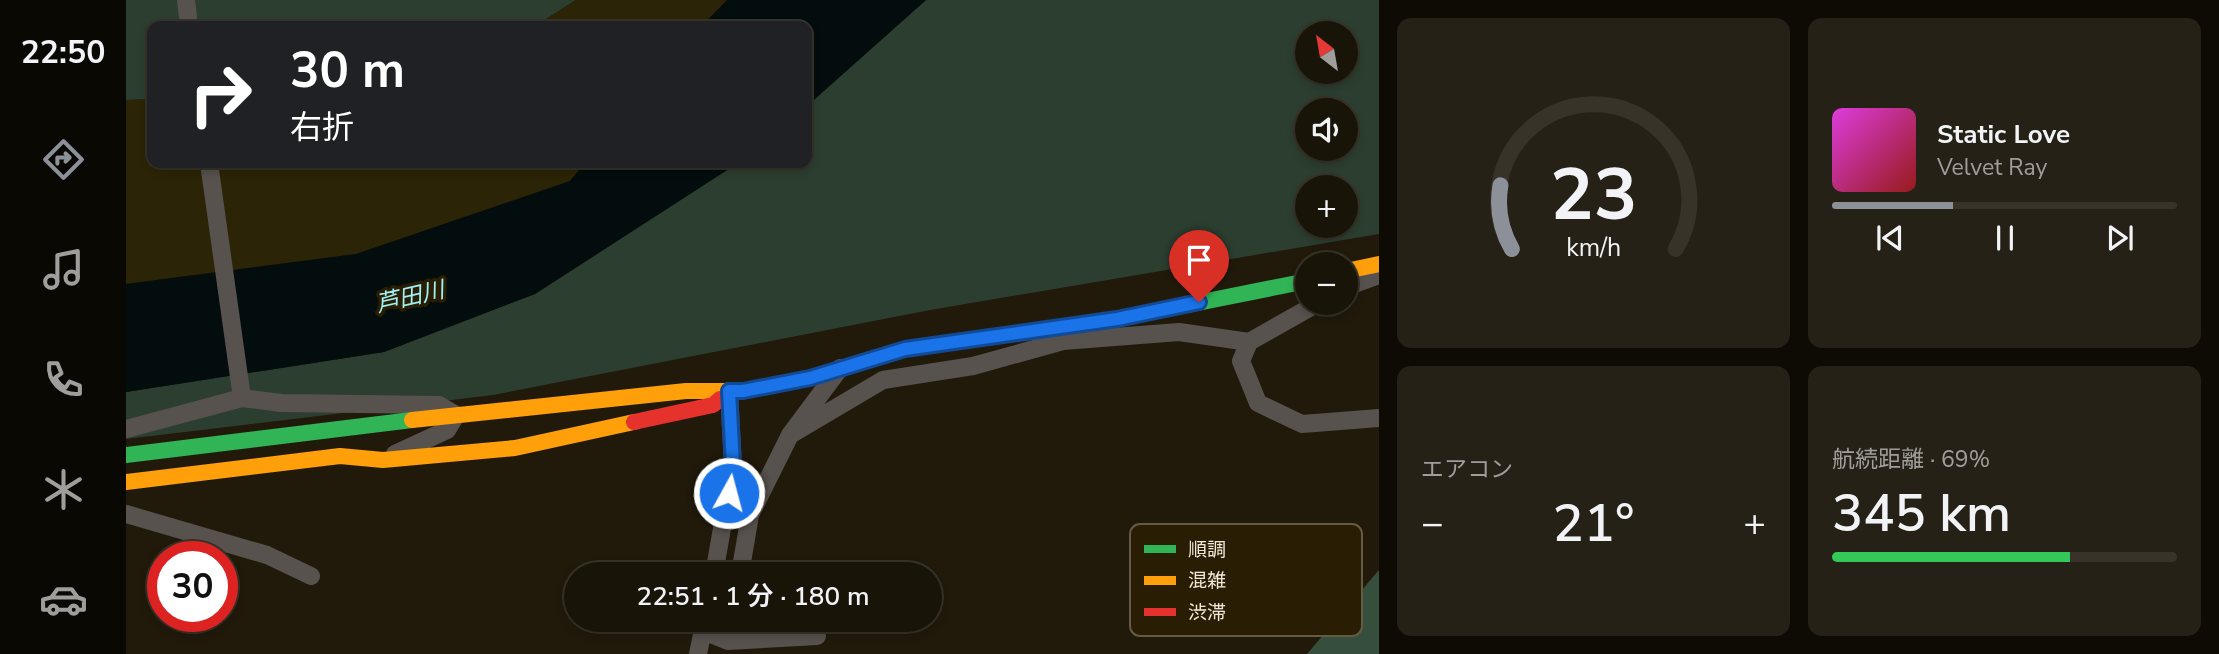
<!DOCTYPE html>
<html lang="ja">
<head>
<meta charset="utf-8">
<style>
	:root { --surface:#191408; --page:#262116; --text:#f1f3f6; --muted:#9f9e9c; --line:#373329; --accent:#8c9099 }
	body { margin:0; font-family:"Nunito Sans","Noto Sans JP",sans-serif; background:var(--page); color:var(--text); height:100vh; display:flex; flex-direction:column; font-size:26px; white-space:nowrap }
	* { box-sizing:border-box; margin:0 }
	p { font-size:23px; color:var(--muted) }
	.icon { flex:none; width:38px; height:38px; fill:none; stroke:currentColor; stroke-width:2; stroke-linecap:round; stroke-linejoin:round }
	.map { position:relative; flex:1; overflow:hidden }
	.drawer { display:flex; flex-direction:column; gap:18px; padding:18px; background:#0e0b04; width:840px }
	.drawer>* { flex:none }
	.guide { position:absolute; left:21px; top:21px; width:665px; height:147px; border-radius:14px; box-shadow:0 4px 10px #0003,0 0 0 2px var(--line); background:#202124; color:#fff; overflow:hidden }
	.needle { width:46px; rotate:329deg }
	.controls { position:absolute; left:1169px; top:21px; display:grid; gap:14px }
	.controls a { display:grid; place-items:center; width:63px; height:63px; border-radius:50%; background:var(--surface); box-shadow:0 4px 10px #0003,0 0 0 2px var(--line); font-size:35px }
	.speed { position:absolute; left:21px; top:541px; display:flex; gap:14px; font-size:35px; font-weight:700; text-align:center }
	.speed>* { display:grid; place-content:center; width:91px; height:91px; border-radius:50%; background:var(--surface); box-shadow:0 4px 10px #0003,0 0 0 2px var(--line); line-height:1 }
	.speed .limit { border:10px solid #d22; background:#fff; color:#111 }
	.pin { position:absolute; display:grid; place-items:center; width:60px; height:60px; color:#fff; margin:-72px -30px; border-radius:50% 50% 50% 0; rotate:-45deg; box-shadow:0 0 7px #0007 }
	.pin .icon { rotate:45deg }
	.me { position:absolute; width:77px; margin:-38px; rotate:7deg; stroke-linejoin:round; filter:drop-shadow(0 0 5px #0008) }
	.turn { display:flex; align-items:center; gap:24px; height:147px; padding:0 28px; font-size:32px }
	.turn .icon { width:91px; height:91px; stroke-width:2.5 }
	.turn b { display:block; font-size:49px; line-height:60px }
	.big { font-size:52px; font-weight:600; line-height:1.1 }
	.drawer .widget { flex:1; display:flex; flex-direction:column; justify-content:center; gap:10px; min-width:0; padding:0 24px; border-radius:14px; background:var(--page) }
	.drawer .dial { align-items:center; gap:0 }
	.dial svg { height:182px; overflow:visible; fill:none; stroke:var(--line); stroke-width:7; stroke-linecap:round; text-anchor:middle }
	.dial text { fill:var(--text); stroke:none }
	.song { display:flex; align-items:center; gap:21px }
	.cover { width:84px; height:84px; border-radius:10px; background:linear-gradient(135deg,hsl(300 70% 55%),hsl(0 70% 35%)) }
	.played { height:7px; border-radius:4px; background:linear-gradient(90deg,var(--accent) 35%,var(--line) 35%) }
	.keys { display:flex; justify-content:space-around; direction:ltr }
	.heat { display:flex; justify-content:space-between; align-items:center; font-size:38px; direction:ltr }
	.charge { height:10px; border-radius:5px; background:linear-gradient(90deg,#34c759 69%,var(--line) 0) }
	.drawer .tiles { flex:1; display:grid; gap:18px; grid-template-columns:repeat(2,1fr) }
	.trip { position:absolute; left:438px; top:562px; width:378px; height:70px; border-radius:35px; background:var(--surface); box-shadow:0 4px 10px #0003,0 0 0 2px var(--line); font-weight:600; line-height:70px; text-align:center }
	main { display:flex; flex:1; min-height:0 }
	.dock { display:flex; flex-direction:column; width:126px; justify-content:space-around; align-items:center; background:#0a0803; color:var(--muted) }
	.dock .icon { width:49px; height:49px }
	.dock .on { color:var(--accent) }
	.dock b { font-size:32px; color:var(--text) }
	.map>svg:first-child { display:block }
	.green { fill:#2c3e30; fill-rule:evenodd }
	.forest { fill:#364f3c }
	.sand { fill:#2c2406 }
	.water { fill:#030d0e }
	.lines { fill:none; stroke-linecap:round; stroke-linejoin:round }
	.street { stroke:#58524e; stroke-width:18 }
	.fast { stroke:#30b455; stroke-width:16 }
	.slow { stroke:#ff9f0a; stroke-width:16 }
	.jam { stroke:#e5322d; stroke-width:16 }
	.route-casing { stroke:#114b97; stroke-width:18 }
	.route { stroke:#1a73e8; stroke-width:12 }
	.labels { text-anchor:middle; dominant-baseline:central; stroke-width:7; stroke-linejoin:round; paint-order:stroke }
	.water-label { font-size:23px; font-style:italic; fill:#a1f0f5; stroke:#291e03 }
	.key { fill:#291e03; stroke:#645b43; stroke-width:2 }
	.key-label { font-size:19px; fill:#efe8d8 }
</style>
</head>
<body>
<main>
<nav class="dock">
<b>22:50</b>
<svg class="icon on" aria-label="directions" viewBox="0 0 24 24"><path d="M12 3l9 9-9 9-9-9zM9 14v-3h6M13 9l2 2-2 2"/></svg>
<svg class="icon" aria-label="music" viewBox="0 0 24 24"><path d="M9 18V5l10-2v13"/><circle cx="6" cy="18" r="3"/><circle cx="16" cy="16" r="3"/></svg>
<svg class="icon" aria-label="phone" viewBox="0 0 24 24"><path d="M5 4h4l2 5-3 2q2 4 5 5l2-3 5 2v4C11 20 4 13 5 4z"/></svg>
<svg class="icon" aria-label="climate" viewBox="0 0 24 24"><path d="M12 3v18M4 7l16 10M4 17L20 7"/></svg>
<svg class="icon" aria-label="car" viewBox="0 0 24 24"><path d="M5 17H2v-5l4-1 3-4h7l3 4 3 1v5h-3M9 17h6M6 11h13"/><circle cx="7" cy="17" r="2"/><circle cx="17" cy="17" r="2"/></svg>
</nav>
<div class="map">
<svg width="1253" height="654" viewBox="0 0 1253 654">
	<rect width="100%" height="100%" fill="#211a0b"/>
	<path class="green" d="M0,0H450L409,26H26V99L0,100Z
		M800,0H1253V234L804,310L367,395L0,439V392L258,352L409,294L612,163H681V106ZM1181,33H1220V72H1181ZM1181,110H1220V149H1181ZM1181,187H1220V226H1181Z"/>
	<path class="forest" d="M1253,570V654H1181Z"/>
	<path class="sand" d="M450,0H601L576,26H409Z
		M26,99V163H459L444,181L230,254L0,284V100Z"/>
	<path class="water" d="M601,0H800L681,106V26H576Z
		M459,163H612L409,294L258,352L0,392V284L230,254L444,181Z"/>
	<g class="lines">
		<path class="street" d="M60,0L63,26
			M83,163L116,398
			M1220,287L1253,275
			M1123,342L1115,361L1132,403L1176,424L1253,418
			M0,429L116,398L155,403L313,405L330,415L321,430L269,454
			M664,435L757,380L847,366L937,341L1053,332L1123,342L1192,303
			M0,514L141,555L185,576
			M588,574L607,466L603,391
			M614,574L624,515L664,435L714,368
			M577,631L602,641L691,636
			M602,641L606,620
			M572,654L579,620"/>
		<path class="fast" d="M820,343L991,319L1181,281
			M0,455L286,420"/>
		<path class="slow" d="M1220,271L1253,264
			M286,420L560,391H617L684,378L779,349L820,343
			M0,482L214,456L257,460L389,448L508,422"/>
		<path class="jam" d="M508,422L587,405L594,399"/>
	</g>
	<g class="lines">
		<defs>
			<path id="route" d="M603,493L607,466L603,391H617L684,378L779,349L991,319L1073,302"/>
		</defs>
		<use href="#route" class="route-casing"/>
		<use href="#route" class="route"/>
	</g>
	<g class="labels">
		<g class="water-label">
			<text transform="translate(284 297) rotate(-13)">芦田川</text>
		</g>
	</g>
	<rect x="1004" y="524" width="232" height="112" rx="10" class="key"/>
	<rect x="1018" y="545" width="32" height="8" fill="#30b455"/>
	<rect x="1018" y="576" width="32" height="9" fill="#ff9f0a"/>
	<rect x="1018" y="608" width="32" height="8" fill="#e5322d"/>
	<g class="key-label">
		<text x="1062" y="556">順調</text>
		<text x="1062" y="587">混雑</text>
		<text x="1062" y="619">渋滞</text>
	</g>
</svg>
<div class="controls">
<a><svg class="needle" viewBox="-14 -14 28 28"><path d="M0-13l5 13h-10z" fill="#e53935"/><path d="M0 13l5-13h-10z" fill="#9f9e9c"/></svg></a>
<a><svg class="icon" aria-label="sound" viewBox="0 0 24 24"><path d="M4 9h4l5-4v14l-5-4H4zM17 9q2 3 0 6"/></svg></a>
<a>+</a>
<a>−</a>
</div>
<div class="speed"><div class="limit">30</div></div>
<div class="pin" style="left:1073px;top:302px;background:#d93025"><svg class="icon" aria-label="arrive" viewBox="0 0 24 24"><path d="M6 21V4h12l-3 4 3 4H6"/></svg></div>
<svg class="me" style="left:603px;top:493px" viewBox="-20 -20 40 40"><circle r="17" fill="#1a73e8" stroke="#fff" stroke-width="3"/><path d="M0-11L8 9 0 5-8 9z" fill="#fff"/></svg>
<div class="trip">22:51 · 1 分 · 180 m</div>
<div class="guide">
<div class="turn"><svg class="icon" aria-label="right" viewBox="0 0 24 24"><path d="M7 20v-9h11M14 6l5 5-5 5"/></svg><div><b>30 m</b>右折</div></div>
</div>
</div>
<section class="drawer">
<div class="tiles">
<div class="widget dial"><svg viewBox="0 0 100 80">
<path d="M14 69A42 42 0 1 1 86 69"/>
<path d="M14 69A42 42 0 0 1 9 41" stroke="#8c9099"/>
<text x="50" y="56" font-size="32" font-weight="700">23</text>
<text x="50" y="72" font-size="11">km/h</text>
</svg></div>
<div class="widget">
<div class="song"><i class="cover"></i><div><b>Static Love</b><p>Velvet Ray</p></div></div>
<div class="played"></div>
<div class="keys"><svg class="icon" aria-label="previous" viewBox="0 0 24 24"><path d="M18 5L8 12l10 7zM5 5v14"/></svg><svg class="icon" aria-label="pause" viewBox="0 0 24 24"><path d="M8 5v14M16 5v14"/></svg><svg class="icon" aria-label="next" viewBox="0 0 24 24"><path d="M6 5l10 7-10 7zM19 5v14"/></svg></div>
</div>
<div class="widget"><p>エアコン</p>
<div class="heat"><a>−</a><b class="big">21°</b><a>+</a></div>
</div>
<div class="widget"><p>航続距離 · 69%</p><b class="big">345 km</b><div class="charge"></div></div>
</div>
</section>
</main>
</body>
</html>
